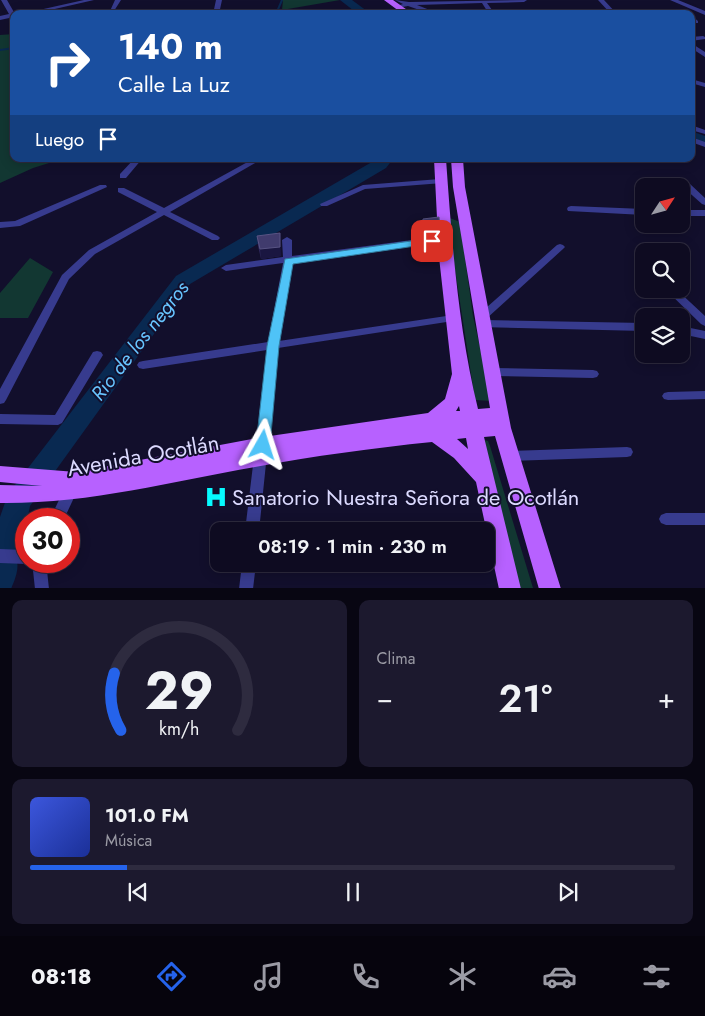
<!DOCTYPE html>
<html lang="es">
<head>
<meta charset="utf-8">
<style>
	:root { --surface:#0e0b21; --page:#1c192e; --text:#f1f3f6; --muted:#9b9ba5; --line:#2e2b3f; --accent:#2563eb }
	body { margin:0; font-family:Jost,sans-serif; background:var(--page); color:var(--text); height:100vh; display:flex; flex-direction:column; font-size:19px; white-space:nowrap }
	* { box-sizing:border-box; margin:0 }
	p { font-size:16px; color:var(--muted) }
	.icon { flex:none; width:28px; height:28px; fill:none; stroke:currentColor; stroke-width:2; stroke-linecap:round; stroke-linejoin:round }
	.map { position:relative; height:588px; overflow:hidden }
	.drawer { display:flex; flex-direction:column; gap:12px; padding:12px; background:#080612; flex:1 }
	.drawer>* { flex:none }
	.hud { position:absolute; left:10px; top:10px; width:685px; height:152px; border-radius:10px; box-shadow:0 2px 12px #0003,0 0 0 1px var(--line); background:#1a4fa0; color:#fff; overflow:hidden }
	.needle { width:32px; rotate:54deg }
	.buttons { position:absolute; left:635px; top:178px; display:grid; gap:10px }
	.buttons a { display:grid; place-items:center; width:55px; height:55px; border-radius:10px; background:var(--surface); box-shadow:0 2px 12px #0003,0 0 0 1px var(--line); font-size:25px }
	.speed { position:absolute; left:15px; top:508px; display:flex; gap:10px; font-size:25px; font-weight:700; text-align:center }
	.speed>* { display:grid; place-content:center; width:65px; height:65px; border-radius:50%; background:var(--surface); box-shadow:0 2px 12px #0003,0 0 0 1px var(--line); line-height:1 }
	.speed .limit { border:8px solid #d22; background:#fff; color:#111 }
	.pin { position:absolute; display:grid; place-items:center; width:42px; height:42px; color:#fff; margin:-21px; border-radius:10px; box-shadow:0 2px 8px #0006 }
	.me { position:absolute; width:55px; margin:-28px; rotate:6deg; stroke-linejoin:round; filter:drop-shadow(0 0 4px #0008) }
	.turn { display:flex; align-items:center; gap:18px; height:105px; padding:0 25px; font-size:22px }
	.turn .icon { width:65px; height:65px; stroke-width:2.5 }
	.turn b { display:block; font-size:35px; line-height:42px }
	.then { display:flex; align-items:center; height:48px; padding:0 25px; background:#0003; gap:10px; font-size:19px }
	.big { font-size:38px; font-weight:600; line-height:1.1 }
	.drawer .tile { flex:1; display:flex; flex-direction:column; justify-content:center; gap:8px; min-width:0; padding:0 18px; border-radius:10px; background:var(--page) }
	.drawer .dial { align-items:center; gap:0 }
	.dial svg { height:130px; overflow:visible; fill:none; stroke:var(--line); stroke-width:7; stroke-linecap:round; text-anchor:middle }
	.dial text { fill:var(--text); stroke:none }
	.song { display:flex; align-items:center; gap:15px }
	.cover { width:60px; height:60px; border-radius:8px; background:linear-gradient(135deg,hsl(230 70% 55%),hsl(230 70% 35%)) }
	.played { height:5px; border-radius:2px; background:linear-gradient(90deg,var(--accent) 15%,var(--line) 15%) }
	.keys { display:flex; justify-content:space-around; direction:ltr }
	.heat { display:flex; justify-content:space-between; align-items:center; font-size:28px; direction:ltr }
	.drawer .tiles { flex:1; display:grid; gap:12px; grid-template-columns:1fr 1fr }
	.tile:last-child { grid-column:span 2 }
	.trip { position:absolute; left:210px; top:522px; width:285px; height:50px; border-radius:10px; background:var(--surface); box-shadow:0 2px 12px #0003,0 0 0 1px var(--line); font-weight:600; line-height:50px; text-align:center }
	.dock { display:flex; height:80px; justify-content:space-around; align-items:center; background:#06040d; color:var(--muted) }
	.dock .icon { width:35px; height:35px }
	.dock .active { color:var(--accent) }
	.dock b { font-size:22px; color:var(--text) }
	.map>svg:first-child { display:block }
	.green { fill:#123732 }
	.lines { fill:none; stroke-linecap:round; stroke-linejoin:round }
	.stream { stroke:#092951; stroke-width:2 }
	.river { fill:#092951; fill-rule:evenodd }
	.street { fill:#373b8e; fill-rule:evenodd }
	.primary { fill:#b761ff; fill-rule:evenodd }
	.wall { fill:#2d275b }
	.shaded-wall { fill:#1a1641 }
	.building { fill:#403b6d; stroke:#585484 }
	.route { fill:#4fc3f7; stroke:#337fa1 }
	.labels { text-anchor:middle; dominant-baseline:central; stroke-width:4; stroke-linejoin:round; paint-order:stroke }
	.water-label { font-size:20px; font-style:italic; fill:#68c5ff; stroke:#120f2c }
	.near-street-label { font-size:22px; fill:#dcdaff; stroke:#120f2c }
	.near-poi-label { font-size:22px; fill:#dcdaff; stroke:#120f2c; text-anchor:start }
</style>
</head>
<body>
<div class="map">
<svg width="705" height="589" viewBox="0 0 705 589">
	<rect width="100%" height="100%" fill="#120f2c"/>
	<path class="green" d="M283,0H340L282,10Z
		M14,34V159H62L33,168L0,183V35Z
		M447,217L460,222L473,316L492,401L475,400Z
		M30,258L53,272L28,318H0V293Z
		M484,440L488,441L490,446L533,588H519Z"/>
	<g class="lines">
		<path class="stream" d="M276,14L282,0
			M0,50L14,48"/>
		<path class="river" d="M340,0H352L371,14H358Z
			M691,131L705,136V145L691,140Z
			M377,159H393L386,168L190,284L30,506L21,548L16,558C20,568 15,579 11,589H0V517L8,494L176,276Z"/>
		<path class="street" d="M1,0H7L15,14H14V17L0,20V16L9,14Z
			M84,0H94L33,14H21Z
			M115,0H121L114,11H110Z
			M216,0H222L219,14H213Z
			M395,0L409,2L527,0L524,2L487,3L495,14H489L482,3L417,5L440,14H431L408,6L397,8V6L403,4Z
			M598,0H604L617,14H611Z
			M670,0H678L705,11V15Z
			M691,15L698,21V23H694L691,20Z
			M703,36L705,37V39L691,41V37Z
			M691,43L705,52V57L691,48Z
			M691,79L705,83V87L691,83Z
			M691,125L705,130V134L691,130Z
			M691,137L705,142V147L691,142Z
			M134,159H142L126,178H120V174Z
			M253,159H262L170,212L218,236L220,238L218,240H212L164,215L95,254L69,279L6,400L4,403L0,404V389L62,275L89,250L157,212L118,192V188H124L164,208Z
			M440,179L444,181L443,183L365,189L327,206H321L320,204L363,185Z
			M684,184H690L705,198V205L702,204L684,188Z
			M100,185H106L107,187L20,226L0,228V222L15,221Z
			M571,206L644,209V215L568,211L567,209L568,207Z
			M681,210H705V216H681Z
			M287,237L292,240V256L434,237L439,240L434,243L293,262L279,341L453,315L458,318L453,321L278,348L259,531H245L267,350L143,369L139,368L137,365L139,362L143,361L268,342L283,263L226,271L221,268L226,265L283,257L282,240Z
			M560,244L563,245L565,247L563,249L486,319H478L477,317L478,315L557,245Z
			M641,268L644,269V275L636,271Z
			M665,289H676L705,316V326L701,324Z
			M483,320L644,323V331L479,327L478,324L479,321Z
			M681,326L705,331V339L681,334Z
			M97,351L101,352L103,355L62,423L58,425L0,424V414L55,415L93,352Z
			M649,354H660L664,359L662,362C655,364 651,360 649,354Z
			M491,368L593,370L597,371L599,374L597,377L593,378L491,376L487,375L485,372L487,369Z
			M705,391V399L668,400L664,399L662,396L664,393L668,392Z
			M627,447L631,448L633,452L631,456L627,457L510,461L506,460L504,456L506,452L510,451Z
			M72,481L77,483L79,487L64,519H50L67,483Z
			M666,513H705V525H666L661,523L659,519L661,515Z
			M0,549L26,550V561H31L26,564L0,563Z
			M32,561H46L49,589H35Z
			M242,564H256L253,589H239Z"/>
		<path class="primary" d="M384,0H393L413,14H403Z
			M434,159H446C452,243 458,327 478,409L490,408L453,187L451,159H463L465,187L511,428L561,589H539L495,436L484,437L521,589H499L476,482L454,458L432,442C373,448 314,456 255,467C170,482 88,504 0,503V485L42,486L0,482V466L76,472L263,437L428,413L445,399L452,374L439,257ZM459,406L460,411H456ZM466,438L468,449L457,439Z"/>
	</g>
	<path class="wall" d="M423,219L440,230L437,257H420Z
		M257,236L281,256L261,259L258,246Z"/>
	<path class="shaded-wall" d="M280,233L281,256L261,259L260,249Z"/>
	<path class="building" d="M439,217L440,230H422L423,219Z
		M280,233V247L260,249L257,236Z"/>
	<path class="route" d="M432,238L436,239V243L293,264L279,346L270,445L268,449H258L256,445L267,346L285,259Z"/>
	<defs>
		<symbol id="hospital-bare" viewBox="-9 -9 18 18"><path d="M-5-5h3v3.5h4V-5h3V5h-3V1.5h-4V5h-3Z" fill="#06faff" stroke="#120f2c" stroke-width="2.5" paint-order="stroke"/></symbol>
	</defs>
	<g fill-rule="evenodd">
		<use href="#hospital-bare" x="200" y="481" width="32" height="32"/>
	</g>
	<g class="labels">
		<g class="water-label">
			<text transform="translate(140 341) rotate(-52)">Rio de los negros</text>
		</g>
		<g class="near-street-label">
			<text transform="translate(143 455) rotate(-10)">Avenida Ocotlán</text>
		</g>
		<g class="near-poi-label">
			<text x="232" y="497">Sanatorio Nuestra Señora de Ocotlán</text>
		</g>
	</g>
</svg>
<div class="buttons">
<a><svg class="needle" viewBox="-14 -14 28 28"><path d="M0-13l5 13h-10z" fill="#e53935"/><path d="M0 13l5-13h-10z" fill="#9b9ba5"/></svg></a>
<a><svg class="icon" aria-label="search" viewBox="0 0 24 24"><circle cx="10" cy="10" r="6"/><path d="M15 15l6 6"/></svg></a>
<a><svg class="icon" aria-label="layers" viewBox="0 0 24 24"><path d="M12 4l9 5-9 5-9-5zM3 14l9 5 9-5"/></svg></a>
</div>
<div class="speed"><div class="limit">30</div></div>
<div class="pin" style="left:432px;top:241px;background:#d93025"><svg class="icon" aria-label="arrive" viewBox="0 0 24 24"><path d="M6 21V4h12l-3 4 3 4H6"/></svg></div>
<svg class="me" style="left:263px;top:445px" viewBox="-20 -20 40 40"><path d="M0-17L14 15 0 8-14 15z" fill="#4fc3f7" stroke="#fff" stroke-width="4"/></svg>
<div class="trip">08:19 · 1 min · 230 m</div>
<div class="hud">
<div class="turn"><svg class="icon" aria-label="right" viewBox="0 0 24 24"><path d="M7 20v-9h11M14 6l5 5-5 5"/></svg><div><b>140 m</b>Calle La Luz</div></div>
<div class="then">Luego<svg class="icon" aria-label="arrive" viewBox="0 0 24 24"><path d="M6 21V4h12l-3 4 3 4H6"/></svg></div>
</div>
</div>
<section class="drawer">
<div class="tiles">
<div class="tile dial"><svg viewBox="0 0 100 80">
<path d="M14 69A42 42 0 1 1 86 69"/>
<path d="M14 69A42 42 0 0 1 10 34" stroke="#2563eb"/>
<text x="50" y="56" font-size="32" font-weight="700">29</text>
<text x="50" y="72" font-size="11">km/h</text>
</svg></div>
<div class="tile"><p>Clima</p>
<div class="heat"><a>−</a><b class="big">21°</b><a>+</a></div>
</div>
<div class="tile">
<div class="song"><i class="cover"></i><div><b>101.0 FM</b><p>Música</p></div></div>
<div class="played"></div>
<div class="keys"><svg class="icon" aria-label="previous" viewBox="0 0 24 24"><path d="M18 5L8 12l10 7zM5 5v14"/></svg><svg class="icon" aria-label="pause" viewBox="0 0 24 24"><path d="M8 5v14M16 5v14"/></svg><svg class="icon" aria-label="next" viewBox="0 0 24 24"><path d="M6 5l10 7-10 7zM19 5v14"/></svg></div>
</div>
</div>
</section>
<nav class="dock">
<b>08:18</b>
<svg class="icon active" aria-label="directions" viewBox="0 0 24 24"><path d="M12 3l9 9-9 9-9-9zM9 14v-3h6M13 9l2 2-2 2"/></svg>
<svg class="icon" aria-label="music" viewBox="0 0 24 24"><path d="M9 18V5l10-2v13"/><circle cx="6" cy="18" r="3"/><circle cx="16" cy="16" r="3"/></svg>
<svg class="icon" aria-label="phone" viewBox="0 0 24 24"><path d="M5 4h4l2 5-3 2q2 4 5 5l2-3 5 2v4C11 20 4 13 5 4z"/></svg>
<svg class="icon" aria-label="climate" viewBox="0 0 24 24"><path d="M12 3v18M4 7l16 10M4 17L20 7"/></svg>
<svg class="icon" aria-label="car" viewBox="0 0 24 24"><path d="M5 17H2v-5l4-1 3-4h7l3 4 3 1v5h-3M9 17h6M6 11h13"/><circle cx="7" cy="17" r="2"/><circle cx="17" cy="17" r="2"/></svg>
<svg class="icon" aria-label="filters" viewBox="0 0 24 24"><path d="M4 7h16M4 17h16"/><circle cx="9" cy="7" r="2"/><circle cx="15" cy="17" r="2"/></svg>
</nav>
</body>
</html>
